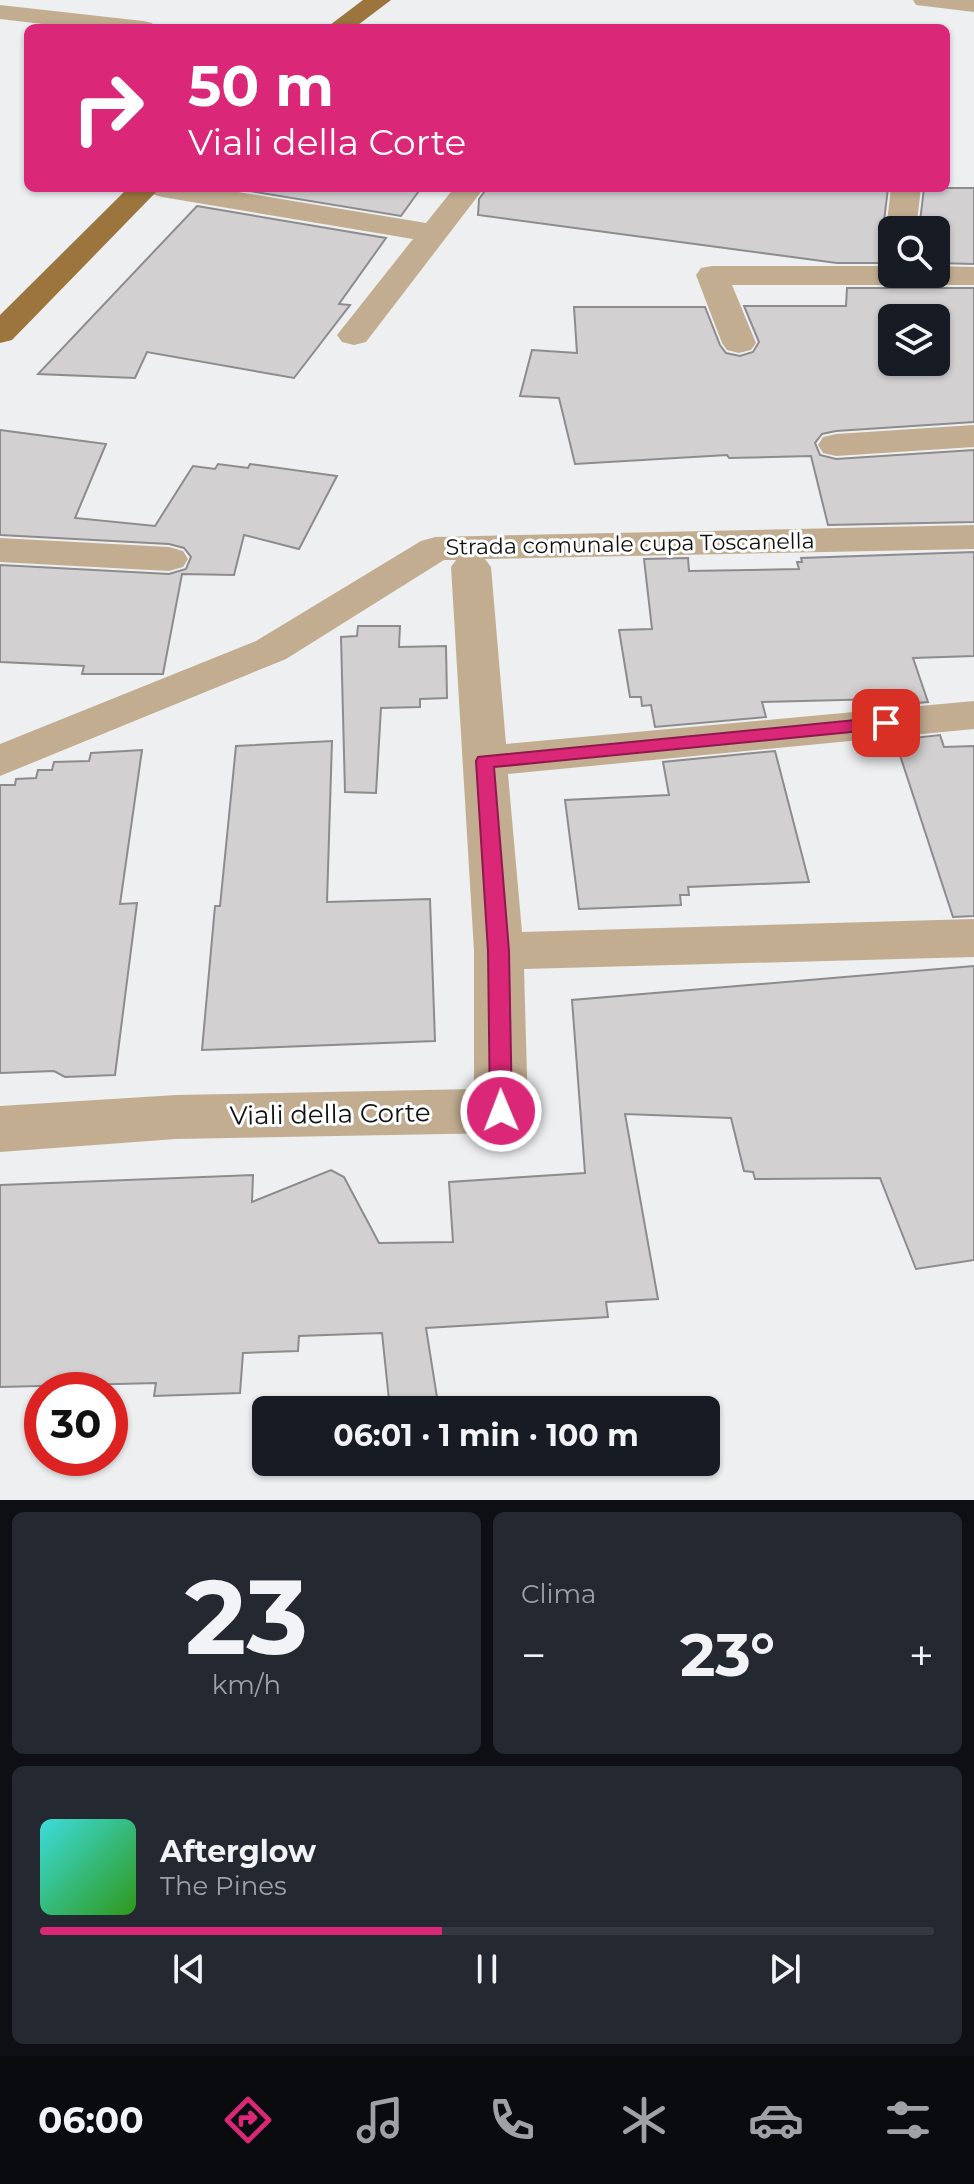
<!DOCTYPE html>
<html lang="it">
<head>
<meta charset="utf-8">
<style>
	:root { --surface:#171b24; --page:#242831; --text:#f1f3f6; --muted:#9ea1a6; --line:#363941; --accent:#db2777 }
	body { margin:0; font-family:Montserrat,sans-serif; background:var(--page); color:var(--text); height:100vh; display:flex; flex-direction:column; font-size:30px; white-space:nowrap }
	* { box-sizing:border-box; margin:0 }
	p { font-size:26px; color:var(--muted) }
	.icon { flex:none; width:44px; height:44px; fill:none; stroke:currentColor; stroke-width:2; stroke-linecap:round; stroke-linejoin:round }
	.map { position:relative; height:1500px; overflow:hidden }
	.details { display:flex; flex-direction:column; gap:12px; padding:12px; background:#0d0f14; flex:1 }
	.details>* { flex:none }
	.banner { position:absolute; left:24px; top:24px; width:926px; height:168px; border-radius:12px; box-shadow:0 2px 6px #0004; background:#db2777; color:#fff; overflow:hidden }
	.tools { position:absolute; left:878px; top:216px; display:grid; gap:16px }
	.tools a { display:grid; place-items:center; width:72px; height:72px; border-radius:12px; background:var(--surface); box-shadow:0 2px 6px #0004; font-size:40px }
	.speed { position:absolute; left:24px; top:1372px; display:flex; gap:16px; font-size:40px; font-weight:700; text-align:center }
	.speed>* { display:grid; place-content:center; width:104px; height:104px; border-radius:50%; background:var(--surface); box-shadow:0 2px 6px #0004; line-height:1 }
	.speed .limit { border:12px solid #d22; background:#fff; color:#111 }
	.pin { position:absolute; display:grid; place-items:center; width:68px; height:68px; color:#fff; margin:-34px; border-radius:16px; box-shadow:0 4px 12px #0006 }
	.me { position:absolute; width:88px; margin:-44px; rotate:359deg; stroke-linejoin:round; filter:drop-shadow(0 0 6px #0008) }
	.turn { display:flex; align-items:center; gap:28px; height:168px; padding:0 32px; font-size:36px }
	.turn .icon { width:104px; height:104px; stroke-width:2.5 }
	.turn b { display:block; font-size:56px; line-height:68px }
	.big { font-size:60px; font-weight:700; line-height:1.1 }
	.details .widget { flex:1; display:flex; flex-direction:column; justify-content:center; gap:12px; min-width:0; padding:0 28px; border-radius:12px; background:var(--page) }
	.details .dial { align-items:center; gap:0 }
	.dial b { font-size:104px; line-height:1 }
	.song { display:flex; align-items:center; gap:24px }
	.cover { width:96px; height:96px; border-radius:12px; background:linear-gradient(135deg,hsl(180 70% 55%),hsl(110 70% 35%)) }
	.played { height:8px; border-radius:4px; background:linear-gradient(90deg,var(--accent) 45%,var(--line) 45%) }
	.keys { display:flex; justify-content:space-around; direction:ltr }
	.heat { display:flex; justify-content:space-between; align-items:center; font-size:44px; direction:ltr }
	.details .tiles { flex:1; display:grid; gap:12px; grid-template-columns:1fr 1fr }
	.widget:last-child { grid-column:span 2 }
	.trip { position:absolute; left:252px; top:1396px; width:468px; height:80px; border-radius:12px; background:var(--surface); box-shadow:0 2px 6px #0004; font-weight:700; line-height:80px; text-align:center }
	.tab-bar { display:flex; height:128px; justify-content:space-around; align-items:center; background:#090b0e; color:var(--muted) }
	.tab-bar .icon { width:56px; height:56px }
	.tab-bar .selected { color:var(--accent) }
	.tab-bar b { font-size:36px; color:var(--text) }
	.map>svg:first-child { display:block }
	.building { fill:#d2d0d1; stroke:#8d8b8d; stroke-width:2; fill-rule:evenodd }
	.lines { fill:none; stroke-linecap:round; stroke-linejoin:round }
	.minor { fill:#c2ad91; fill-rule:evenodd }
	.major { fill:#9b753d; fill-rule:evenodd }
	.route { fill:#db2777; stroke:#8e194d; stroke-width:2 }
	.labels { text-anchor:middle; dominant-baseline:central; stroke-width:6; stroke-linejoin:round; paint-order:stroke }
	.street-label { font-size:22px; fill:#101011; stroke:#fff }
	.near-street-label { font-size:26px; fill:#101011; stroke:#fff }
</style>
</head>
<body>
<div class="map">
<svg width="974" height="1500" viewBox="0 0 974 1500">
	<rect width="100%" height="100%" fill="#edeff1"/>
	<path class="building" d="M232,188H421L401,216Z
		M487,188H888L883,230L892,240V263H837L478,215L479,199Z
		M924,188H974V264L936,263V230H919Z
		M197,206L386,238L339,304L350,305L294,378L147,352L135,378L38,374Z
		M847,288H974V422L836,431L822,434L815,443L820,455L836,459L974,450V522L828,525L811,456L729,458L727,455L575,464L559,398L520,396L532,350L577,353L574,307H705L720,345L726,353L740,356L753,352L759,342L744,306H846ZM892,318H936V362H892Z
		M0,430L106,444L75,518L155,526L193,466L215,469L218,464L248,468L250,464L337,476L299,549L244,535L234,575L182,574L163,674H82L84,666L0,662V565L169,574L186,569L191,557L184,548L169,544L0,535Z
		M974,552V656L913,658L928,702L884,706L882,699L762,702L766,717L655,727L651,705L642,706L641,697H630L619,630L652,629L644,559L688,558L689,571L799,569L797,562H802L801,558Z
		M358,626H400L399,647L446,646L447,698L420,699V707L381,708L376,793L345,792L341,637L357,636Z
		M940,735L944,747L974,746V916L953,917L895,740Z
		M332,741L327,902L430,899L435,1041L202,1050L215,906H220L236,746Z
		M142,750L120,904L137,903L115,1075L65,1077L54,1071L0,1073V785H15L16,779L36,778L38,770H52L54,762L89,761L91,753Z
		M775,751L809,882L688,887L689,895H680L681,905L579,909L565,800L669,795L663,762Z
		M974,966V1260L916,1269L880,1178L755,1179L753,1172L744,1171L731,1118L625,1114L658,1299L606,1302L608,1317L426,1328L439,1410H390L382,1333L299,1336L298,1351L243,1353L240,1393L154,1396L156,1383L0,1387V1185L253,1175L252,1202L331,1170L344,1177L379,1243L453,1242L449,1182L585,1173L572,1000Z"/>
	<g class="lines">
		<path class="minor" d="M913,0H974V12L916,5Z
			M0,5L143,21L152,23L155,28H77L0,19Z
			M147,188H214L426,223L454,188H484L366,342L354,345L342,342L337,335L413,239L162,197L152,194Z
			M891,188H921L916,230H892V237L886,230Z
			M712,266H892V274H936V266L974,267V285H732L756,343L751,350L739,353L727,350L722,343L696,275L701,268Z
			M974,425V447L836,456L823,453L818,445L823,437L836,434Z
			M974,525V549L485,559L491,567L506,744L974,701V729L508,774L522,932L974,919V957L524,969L528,1111L520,1127L501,1133L176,1139L0,1152V1106L176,1095L474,1089V951L451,567L456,560H444L286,659L0,776V744L256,641L421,541L435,537Z
			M0,538L169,547L183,551L188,559L183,567L169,571L0,562Z"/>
		<path class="major" d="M363,0H391L354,28H326Z
			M128,188H160L12,340L0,343V315Z"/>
	</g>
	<path class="route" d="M886,717L895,723L892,728L494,767L509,951L512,1111L509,1117L501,1120L493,1117L490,1111L488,951L476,761L478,757Z"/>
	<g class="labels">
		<g class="street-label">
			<text transform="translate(630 544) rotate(-1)">Strada comunale cupa Toscanella</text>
		</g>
		<g class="near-street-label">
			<text transform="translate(330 1114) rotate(-1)">Viali della Corte</text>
		</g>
	</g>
</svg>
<div class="tools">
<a><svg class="icon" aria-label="search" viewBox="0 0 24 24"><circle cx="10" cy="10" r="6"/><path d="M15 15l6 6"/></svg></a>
<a><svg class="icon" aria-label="layers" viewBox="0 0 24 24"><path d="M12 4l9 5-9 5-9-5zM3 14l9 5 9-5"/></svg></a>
</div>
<div class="speed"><div class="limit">30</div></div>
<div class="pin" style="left:886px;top:723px;background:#d93025"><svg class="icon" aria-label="arrive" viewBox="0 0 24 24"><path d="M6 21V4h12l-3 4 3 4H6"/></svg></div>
<svg class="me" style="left:501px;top:1111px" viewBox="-20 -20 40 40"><circle r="17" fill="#db2777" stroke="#fff" stroke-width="3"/><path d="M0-11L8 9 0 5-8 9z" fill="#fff"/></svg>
<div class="trip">06:01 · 1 min · 100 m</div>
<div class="banner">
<div class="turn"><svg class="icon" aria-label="right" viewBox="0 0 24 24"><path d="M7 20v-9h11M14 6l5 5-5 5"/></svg><div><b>50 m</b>Viali della Corte</div></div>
</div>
</div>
<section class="details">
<div class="tiles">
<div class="widget dial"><b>23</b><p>km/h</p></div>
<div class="widget"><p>Clima</p>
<div class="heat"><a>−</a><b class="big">23°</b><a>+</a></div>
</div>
<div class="widget">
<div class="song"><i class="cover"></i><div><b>Afterglow</b><p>The Pines</p></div></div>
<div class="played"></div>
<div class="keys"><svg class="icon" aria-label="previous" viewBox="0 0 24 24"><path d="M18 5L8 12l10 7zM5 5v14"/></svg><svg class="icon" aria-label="pause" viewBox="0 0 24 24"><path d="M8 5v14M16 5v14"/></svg><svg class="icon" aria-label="next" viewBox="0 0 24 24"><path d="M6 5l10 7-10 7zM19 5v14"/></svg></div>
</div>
</div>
</section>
<nav class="tab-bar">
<b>06:00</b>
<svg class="icon selected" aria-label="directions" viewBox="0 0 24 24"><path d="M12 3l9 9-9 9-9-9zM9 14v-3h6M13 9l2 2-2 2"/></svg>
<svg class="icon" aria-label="music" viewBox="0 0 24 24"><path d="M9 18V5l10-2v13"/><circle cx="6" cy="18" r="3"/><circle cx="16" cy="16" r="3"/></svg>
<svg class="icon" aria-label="phone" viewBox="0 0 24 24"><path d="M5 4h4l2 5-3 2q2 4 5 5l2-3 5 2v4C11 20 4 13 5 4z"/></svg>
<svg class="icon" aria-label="climate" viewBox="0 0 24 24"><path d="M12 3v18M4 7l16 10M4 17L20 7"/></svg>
<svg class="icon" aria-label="car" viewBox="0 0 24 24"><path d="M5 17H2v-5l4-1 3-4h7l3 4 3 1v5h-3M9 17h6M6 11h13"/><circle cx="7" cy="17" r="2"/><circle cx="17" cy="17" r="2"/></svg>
<svg class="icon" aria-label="filters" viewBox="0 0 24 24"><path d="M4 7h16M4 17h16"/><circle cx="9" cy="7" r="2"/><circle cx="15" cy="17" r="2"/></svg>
</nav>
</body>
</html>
